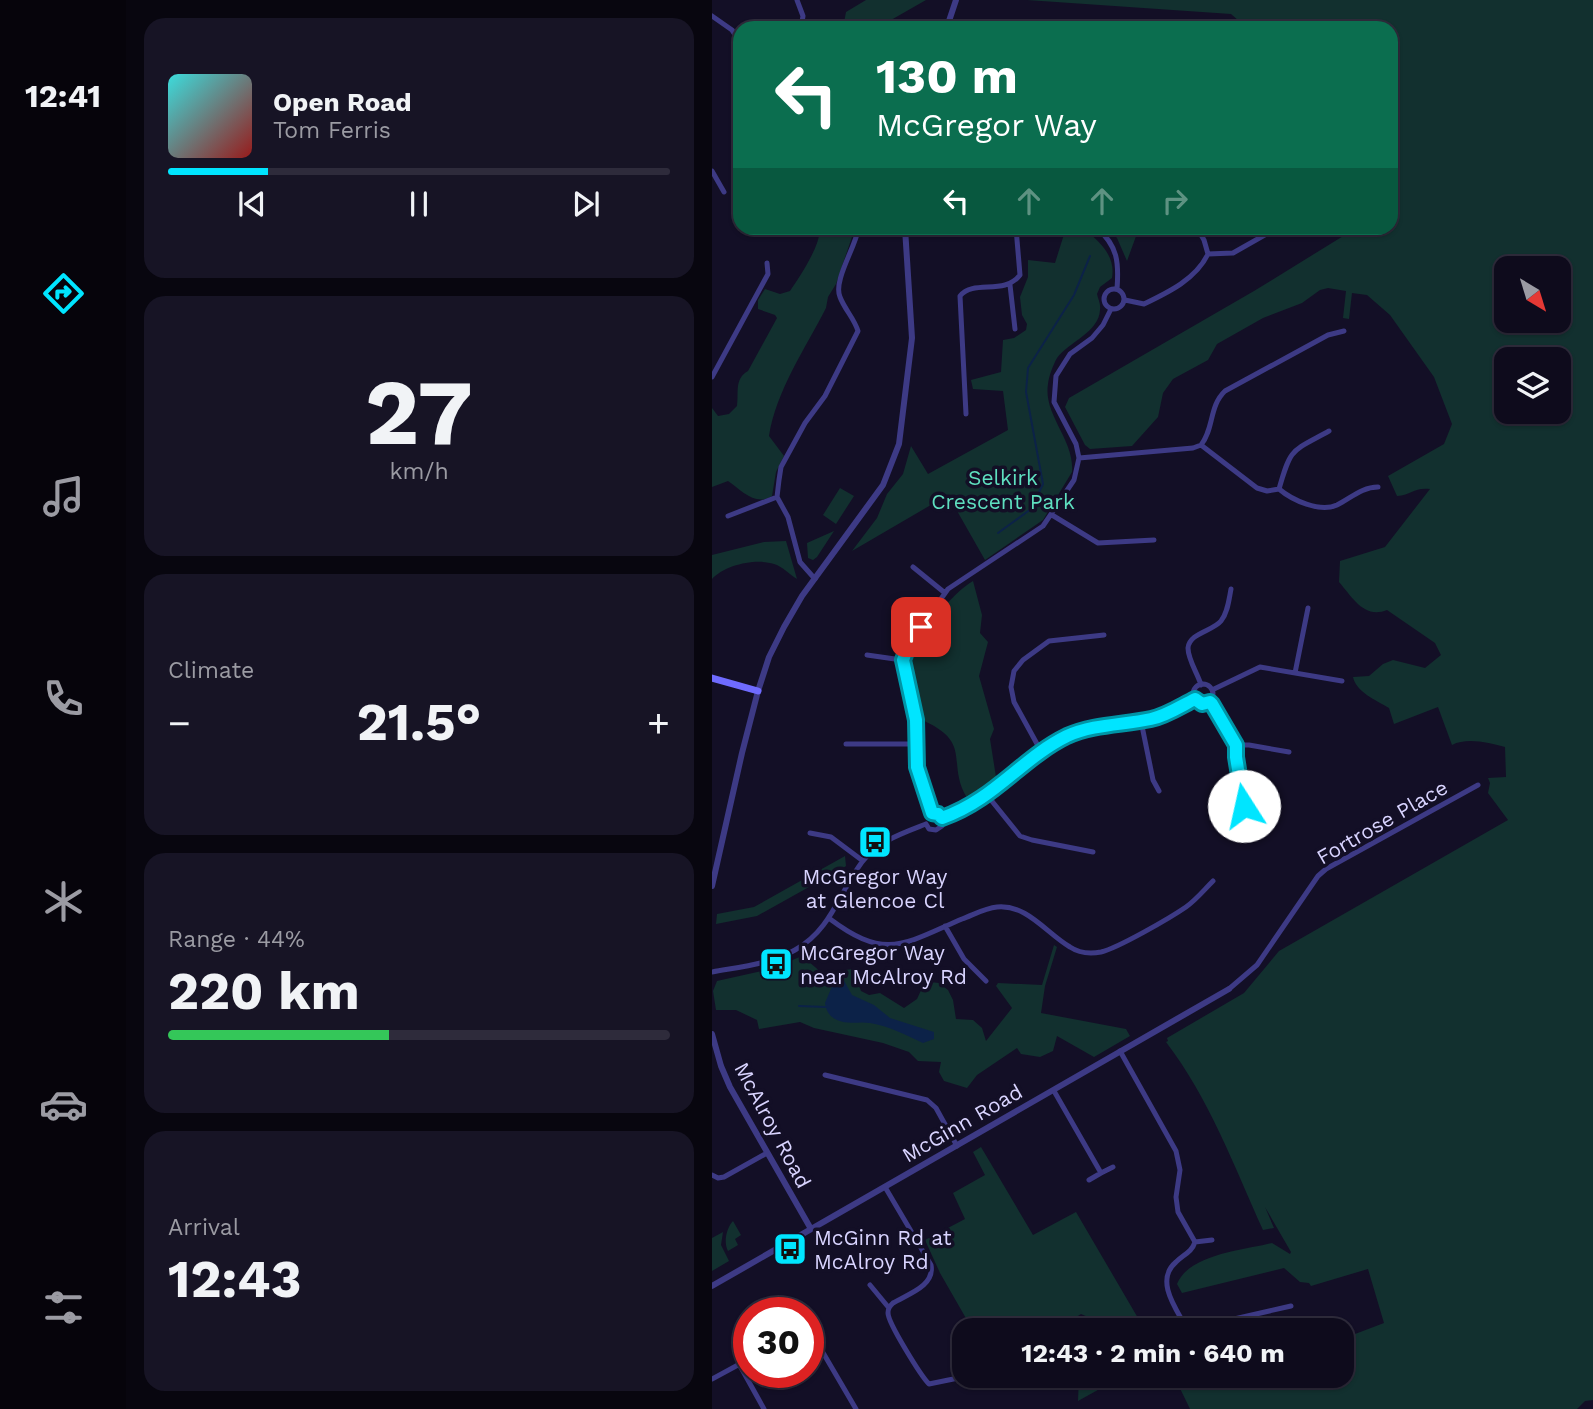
<!DOCTYPE html>
<html lang="en">
<head>
<meta charset="utf-8">
<style>
	:root { --surface:#0e0b1c; --page:#171425; --text:#f1f3f6; --muted:#9b9ba3; --line:#2e2b3b; --accent:#00e5ff }
	body { margin:0; font-family:"Work Sans",sans-serif; background:var(--page); color:var(--text); height:100vh; display:flex; flex-direction:column; font-size:26px; white-space:nowrap }
	* { box-sizing:border-box; margin:0 }
	p { font-size:23px; color:var(--muted) }
	.icon { flex:none; width:38px; height:38px; fill:none; stroke:currentColor; stroke-width:2; stroke-linecap:round; stroke-linejoin:round }
	.map { position:relative; flex:1; overflow:hidden }
	.sheet { display:flex; flex-direction:column; gap:18px; padding:18px; background:#08060f; width:586px }
	.sheet>* { flex:none }
	.guide { position:absolute; left:21px; top:21px; width:665px; height:214px; border-radius:21px; box-shadow:0 2px 5px #0004,0 0 0 2px var(--line); background:#0b6e4f; color:#fff; overflow:hidden }
	.needle { width:46px; rotate:142deg }
	.fabs { position:absolute; left:782px; top:256px; display:grid; gap:14px }
	.fabs a { display:grid; place-items:center; width:77px; height:77px; border-radius:14px; background:var(--surface); box-shadow:0 2px 5px #0004,0 0 0 2px var(--line); font-size:35px }
	.speed { position:absolute; left:21px; top:1297px; display:flex; gap:14px; font-size:35px; font-weight:700; text-align:center }
	.speed>* { display:grid; place-content:center; width:91px; height:91px; border-radius:50%; background:var(--surface); box-shadow:0 2px 5px #0004,0 0 0 2px var(--line); line-height:1 }
	.speed .limit { border:10px solid #d22; background:#fff; color:#111 }
	.pin { position:absolute; display:grid; place-items:center; width:60px; height:60px; color:#fff; margin:-30px; border-radius:14px; box-shadow:0 4px 10px #0006 }
	.me { position:absolute; width:77px; margin:-38px; rotate:350deg; stroke-linejoin:round; filter:drop-shadow(0 0 5px #0008) }
	.turn { display:flex; align-items:center; gap:24px; height:147px; padding:0 28px; font-size:32px }
	.turn .icon { width:91px; height:91px; stroke-width:2.5 }
	.turn b { display:block; font-size:49px; line-height:60px }
	.lanes { display:flex; align-items:center; height:66px; padding:0 28px; background:#0003; justify-content:center; gap:35px; direction:ltr }
	.lanes .off { opacity:.35 }
	.big { font-size:52px; font-weight:700; line-height:1.1 }
	.sheet .card { flex:1; display:flex; flex-direction:column; justify-content:center; gap:10px; min-width:0; padding:0 24px; border-radius:21px; background:var(--page) }
	.sheet .dial { align-items:center; gap:0 }
	.dial b { font-size:91px; line-height:1 }
	.song { display:flex; align-items:center; gap:21px }
	.cover { width:84px; height:84px; border-radius:10px; background:linear-gradient(135deg,hsl(180 70% 55%),hsl(0 70% 35%)) }
	.played { height:7px; border-radius:4px; background:linear-gradient(90deg,var(--accent) 20%,var(--line) 20%) }
	.keys { display:flex; justify-content:space-around; direction:ltr }
	.heat { display:flex; justify-content:space-between; align-items:center; font-size:38px; direction:ltr }
	.charge { height:10px; border-radius:5px; background:linear-gradient(90deg,#34c759 44%,var(--line) 0) }
	.trip { position:absolute; left:240px; top:1318px; width:402px; height:70px; border-radius:21px; background:var(--surface); box-shadow:0 2px 5px #0004,0 0 0 2px var(--line); font-weight:700; line-height:70px; text-align:center }
	main { display:flex; flex:1; min-height:0 }
	.menu { display:flex; flex-direction:column; width:126px; justify-content:space-around; align-items:center; background:#06040b; color:var(--muted) }
	.menu .icon { width:49px; height:49px }
	.menu .selected { color:var(--accent) }
	.menu b { font-size:32px; color:var(--text) }
	.map>svg:first-child { display:block }
	.green { fill:#12302f; fill-rule:evenodd }
	.water { fill:#0c2248 }
	.lines { fill:none; stroke-linecap:round; stroke-linejoin:round }
	.stream { stroke:#0c2248; stroke-width:2 }
	.minor { stroke:#3d3a85; stroke-width:5 }
	.tertiary { stroke:#3d3a85; stroke-width:6 }
	.secondary { stroke:#6f6bff; stroke-width:7 }
	.route-casing { stroke:#0095a6; stroke-width:18 }
	.route { stroke:#00e5ff; stroke-width:12 }
	.labels { text-anchor:middle; dominant-baseline:central; stroke-width:7; stroke-linejoin:round; paint-order:stroke }
	.park-label { font-size:21px; fill:#5fe0c0; stroke:#130f26 }
	.street-label { font-size:21px; fill:#d9d4ff; stroke:#130f26 }
	.poi-label { font-size:21px; fill:#d9d4ff; stroke:#130f26; text-anchor:start }
</style>
</head>
<body>
<main>
<nav class="menu">
<b>12:41</b>
<svg class="icon selected" aria-label="directions" viewBox="0 0 24 24"><path d="M12 3l9 9-9 9-9-9zM9 14v-3h6M13 9l2 2-2 2"/></svg>
<svg class="icon" aria-label="music" viewBox="0 0 24 24"><path d="M9 18V5l10-2v13"/><circle cx="6" cy="18" r="3"/><circle cx="16" cy="16" r="3"/></svg>
<svg class="icon" aria-label="phone" viewBox="0 0 24 24"><path d="M5 4h4l2 5-3 2q2 4 5 5l2-3 5 2v4C11 20 4 13 5 4z"/></svg>
<svg class="icon" aria-label="climate" viewBox="0 0 24 24"><path d="M12 3v18M4 7l16 10M4 17L20 7"/></svg>
<svg class="icon" aria-label="car" viewBox="0 0 24 24"><path d="M5 17H2v-5l4-1 3-4h7l3 4 3 1v5h-3M9 17h6M6 11h13"/><circle cx="7" cy="17" r="2"/><circle cx="17" cy="17" r="2"/></svg>
<svg class="icon" aria-label="filters" viewBox="0 0 24 24"><path d="M4 7h16M4 17h16"/><circle cx="9" cy="7" r="2"/><circle cx="15" cy="17" r="2"/></svg>
</nav>
<section class="sheet">
<div class="card">
<div class="song"><i class="cover"></i><div><b>Open Road</b><p>Tom Ferris</p></div></div>
<div class="played"></div>
<div class="keys"><svg class="icon" aria-label="previous" viewBox="0 0 24 24"><path d="M18 5L8 12l10 7zM5 5v14"/></svg><svg class="icon" aria-label="pause" viewBox="0 0 24 24"><path d="M8 5v14M16 5v14"/></svg><svg class="icon" aria-label="next" viewBox="0 0 24 24"><path d="M6 5l10 7-10 7zM19 5v14"/></svg></div>
</div>
<div class="card dial"><b>27</b><p>km/h</p></div>
<div class="card"><p>Climate</p>
<div class="heat"><a>−</a><b class="big">21.5°</b><a>+</a></div>
</div>
<div class="card"><p>Range · 44%</p><b class="big">220 km</b><div class="charge"></div></div>
<div class="card"><p>Arrival</p><b class="big">12:43</b></div>
</section>
<div class="map">
<svg width="881" height="1409" viewBox="0 0 881 1409">
	<rect width="100%" height="100%" fill="#130f26"/>
	<path class="green" d="M154,0H214L165,28H131L134,12Z
		M315,0H881V1400L873,1401L865,1409H478L463,1378L481,1376H630V1339L672,1323L656,1269L599,1286L597,1283L588,1282L572,1268L470,1293L465,1284C477,1254 532,1250 560,1243L578,1254L579,1252L553,1207L562,1228L551,1230C522,1166 497,1098 454,1042L456,1041L455,1038L532,993L567,951L796,820L776,793L778,783L776,778L794,777L793,747C778,743 755,737 740,745L726,707L682,724L677,708C664,700 644,692 641,677L657,676L671,664L681,660L713,668L729,655L723,643L675,610C652,619 641,598 627,582L628,561L673,547L718,489C702,487 700,495 685,496L676,476L732,444L740,424L722,377L678,315L655,295L640,293L637,319L631,318L634,291L616,288L608,290L590,303L551,318L505,344L496,360L461,379L451,393L446,417L420,446L378,449L373,445L353,407L357,398L542,291L641,230L640,228H679V28H525L527,21L519,14ZM794,268H847V320H794ZM794,359H847V411H794Z
		M107,228H143L124,284L116,297L114,308C93,349 64,391 57,436L72,456L64,472L60,496C44,507 29,490 16,481L0,487V408L6,416L17,414L25,406C27,393 22,379 36,371L65,318L63,315L46,309V300L53,289L68,294L78,291C87,278 111,242 107,228Z
		M354,228H372C387,242 404,255 400,278L388,287L385,294C386,299 389,304 388,310C387,332 357,342 345,358C341,365 337,376 336,384C331,415 363,440 360,472L331,520L273,560L236,495L140,551L165,518L175,494L191,474L199,446L216,474L296,430L291,391L261,389L259,380L289,372L291,340L302,338L314,330L315,324L310,315L308,297L316,277V260L343,263Z
		M396,228H427L415,261L405,238Z
		M128,488L142,496L124,524L111,515Z
		M122,531L105,557L101,560L96,558L95,543Z
		M74,541L85,579C78,575 70,566 62,564C44,558 13,565 0,579V555L52,542Z
		M261,581L270,615L268,633L276,642L267,676L282,729L278,739L284,777L255,798C234,763 261,743 212,721C209,702 199,681 200,662C202,639 241,592 261,581Z
		M133,856L134,866L131,868L45,916L4,924L5,914L42,907Z
		M342,945L345,947L333,986L329,1013L414,1029L418,1036L382,1057L345,1036L341,1051L328,1057L309,1054L305,1048L265,1075L255,1088L232,1081L227,1072L229,1062L206,1061L197,1052L171,1043L102,1028L88,1022L47,1029L45,1020L24,1010H4L1,991L5,981L59,969L90,956L110,973L141,969L149,991L157,995L168,993L192,1008L205,999L211,986L218,982L227,983L236,990L241,1000L244,1019L261,1020L270,1028L274,1041L300,1008L284,986L286,983L330,985Z
		M269,1147L321,1235L364,1212L433,1330H390L385,1321L369,1314L344,1330H318L313,1321L259,1327L228,1273L213,1240L253,1219L241,1193L273,1175L261,1152Z
		M21,1221L29,1235L23,1239L26,1245L16,1251C11,1242 15,1227 21,1221Z
		M11,1232L9,1245L17,1261L0,1271V1238Z
		M367,1376H411L366,1401Z"/>
	<path class="water" d="M130,977L140,995L162,1005L178,1018L222,1032V1039L211,1043C194,1035 177,1026 158,1023C147,1021 136,1025 125,1020C118,1017 114,1011 113,1003L121,984Z"/>
	<g class="lines">
		<path class="stream" d="M286,533L319,509L331,484L314,392L316,368L362,295L378,256
			M87,1006L114,1007"/>
		<path class="minor" d="M85,0L91,16L89,28
			M0,16L20,30L28,42
			M0,171L12,192
			M385,228C406,246 407,263 405,289
			M496,254L521,253L565,228
			M298,285L303,329
			M392 299a10 10 0 1 1 20 0a10 10 0 1 1-20 0Z
			M413,300L432,304C457,292 484,279 496,254L492,240L485,228
			M0,377L56,274L55,263
			M254,414L248,296C262,279 292,296 308,275L304,228
			M489,445C502,429 497,406 513,391L616,335L632,331
			M367,458L481,448L489,445L545,488L555,491L567,489C580,500 608,513 625,505C639,498 650,487 666,487
			M567,489C579,447 579,452 617,431
			M340,515L386,543L442,540
			M16,516L65,497
			M201,567L233,593
			M103,579L88,562L76,517L65,497L67,480L69,467L93,423L113,396L146,331C142,318 133,310 128,297C121,281 143,248 146,230
			M155,655L190,660
			M583,673L596,608
			M481 694a10 10 0 1 1 20 0a10 10 0 1 1-20 0Z
			M489,685C486,674 476,660 476,648C477,633 501,631 509,621C516,612 517,599 519,589
			M500,690L548,667L630,681
			M498,702L525,747L524,757L532,802L530,814
			M429,721L441,780L447,791
			M134,744H204
			M524,745H537L577,752
			M330,753L302,702L299,687L302,671L311,660L337,641L392,635
			M275,795L308,836L320,840L381,852
			M220,813L205,767L204,720L190,660L197,644L236,589L331,526L362,480L367,458L364,444L342,402L344,376L358,354L380,338L391,325L399,309
			M230,818L259,807L353,738L375,729L440,719L483,699
			M214,824L217,829L224,830L230,826V818
			M98,833L119,837L151,861
			M118,919C174,961 192,944 250,919C261,915 273,908 285,907C315,904 334,933 358,947C367,953 378,954 389,952C406,948 458,918 474,907C484,900 492,890 501,881
			M233,926L252,959L274,981
			M0,972C27,967 59,964 83,950C119,930 127,893 150,862C166,841 191,833 214,824
			M517,989L545,965L606,876L614,869L766,785
			M408,1051L464,1151L468,1170L464,1197L466,1212L483,1242C480,1252 471,1255 464,1262C442,1281 465,1310 475,1329
			M113,1075L215,1100L224,1108L245,1146
			M342,1091L389,1173L401,1167
			M0,1175L6,1178L12,1177L55,1153
			M377,1180L389,1173
			M173,1187L219,1265C223,1286 196,1294 181,1303C178,1306 176,1308 176,1313C176,1323 209,1376 217,1384L256,1376
			M483,1242L500,1240
			M158,1285L177,1308
			M96,1327L144,1409
			M474,1330L579,1306
			M27,1364L52,1409
			M0,1379L37,1359"/>
		<path class="tertiary" d="M232,28L236,24L244,0
			M0,886L30,753L46,691L57,657L72,627L90,596L171,485L187,444L200,338L193,228
			M0,1034L9,1066L18,1087L99,1229
			M0,1286L517,989"/>
		<path class="secondary" d="M0,678L46,691"/>
	</g>
	<g class="lines">
		<defs>
			<path id="route" d="M209,627L197,644L191,660L204,720L205,767L220,813L226,814L230,818C282,800 310,758 355,736C382,724 411,725 439,719C454,716 469,706 483,699L490,704L498,702L500,704L524,745V757L532,806"/>
		</defs>
		<use href="#route" class="route-casing"/>
		<use href="#route" class="route"/>
	</g>
	<defs>
		<symbol id="bus-square" viewBox="-11 -11 22 22"><rect x="-9" y="-9" width="18" height="18" rx="4" fill="#00e5ff" stroke="#130f26"/><path d="M-5-6H5V4H4V6H2V4H-2V6H-4V4H-5ZM-3.5-4V0h7V-4ZM-3.5 1.2v1.5H-2V1.2ZM2 1.2v1.5H3.5V1.2Z" fill="#111"/></symbol>
	</defs>
	<g fill-rule="evenodd">
		<use href="#bus-square" x="144" y="823" width="38" height="38"/>
		<use href="#bus-square" x="45" y="945" width="38" height="38"/>
		<use href="#bus-square" x="59" y="1230" width="38" height="38"/>
	</g>
	<g class="labels">
		<g class="park-label">
			<text x="291" y="477">Selkirk<tspan x="291" dy="24">Crescent Park</tspan></text>
		</g>
		<g class="street-label">
			<text transform="translate(670 822) rotate(-30)">Fortrose Place</text>
			<text transform="translate(250 1123) rotate(-30)">McGinn Road</text>
			<text transform="translate(61 1125) rotate(62)">McAlroy Road</text>
		</g>
		<g class="poi-label">
			<text x="163" y="876" text-anchor="middle">McGregor Way<tspan x="163" dy="24">at Glencoe Cl</tspan></text>
			<text x="88" y="952">McGregor Way<tspan x="88" dy="24">near McAlroy Rd</tspan></text>
			<text x="102" y="1237">McGinn Rd at<tspan x="102" dy="24">McAlroy Rd</tspan></text>
		</g>
	</g>
</svg>
<div class="fabs">
<a><svg class="needle" viewBox="-14 -14 28 28"><path d="M0-13l5 13h-10z" fill="#e53935"/><path d="M0 13l5-13h-10z" fill="#9b9ba3"/></svg></a>
<a><svg class="icon" aria-label="layers" viewBox="0 0 24 24"><path d="M12 4l9 5-9 5-9-5zM3 14l9 5 9-5"/></svg></a>
</div>
<div class="speed"><div class="limit">30</div></div>
<div class="pin" style="left:209px;top:627px;background:#d93025"><svg class="icon" aria-label="arrive" viewBox="0 0 24 24"><path d="M6 21V4h12l-3 4 3 4H6"/></svg></div>
<svg class="me" style="left:532px;top:806px" viewBox="-20 -20 40 40"><circle r="19" fill="#fff"/><path d="M0-13L10 11 0 6-10 11z" fill="#00e5ff"/></svg>
<div class="trip">12:43 · 2 min · 640 m</div>
<div class="guide">
<div class="turn"><svg class="icon" aria-label="left" viewBox="0 0 24 24"><path d="M17 20v-9H6M10 6l-5 5 5 5"/></svg><div><b>130 m</b>McGregor Way</div></div>
<div class="lanes"><svg class="icon" aria-label="left" viewBox="0 0 24 24"><path d="M17 20v-9H6M10 6l-5 5 5 5"/></svg><svg class="icon off" aria-label="ahead" viewBox="0 0 24 24"><path d="M12 20V5M6 11l6-6 6 6"/></svg><svg class="icon off" aria-label="ahead" viewBox="0 0 24 24"><path d="M12 20V5M6 11l6-6 6 6"/></svg><svg class="icon off" aria-label="right" viewBox="0 0 24 24"><path d="M7 20v-9h11M14 6l5 5-5 5"/></svg></div>
</div>
</div>
</main>
</body>
</html>
